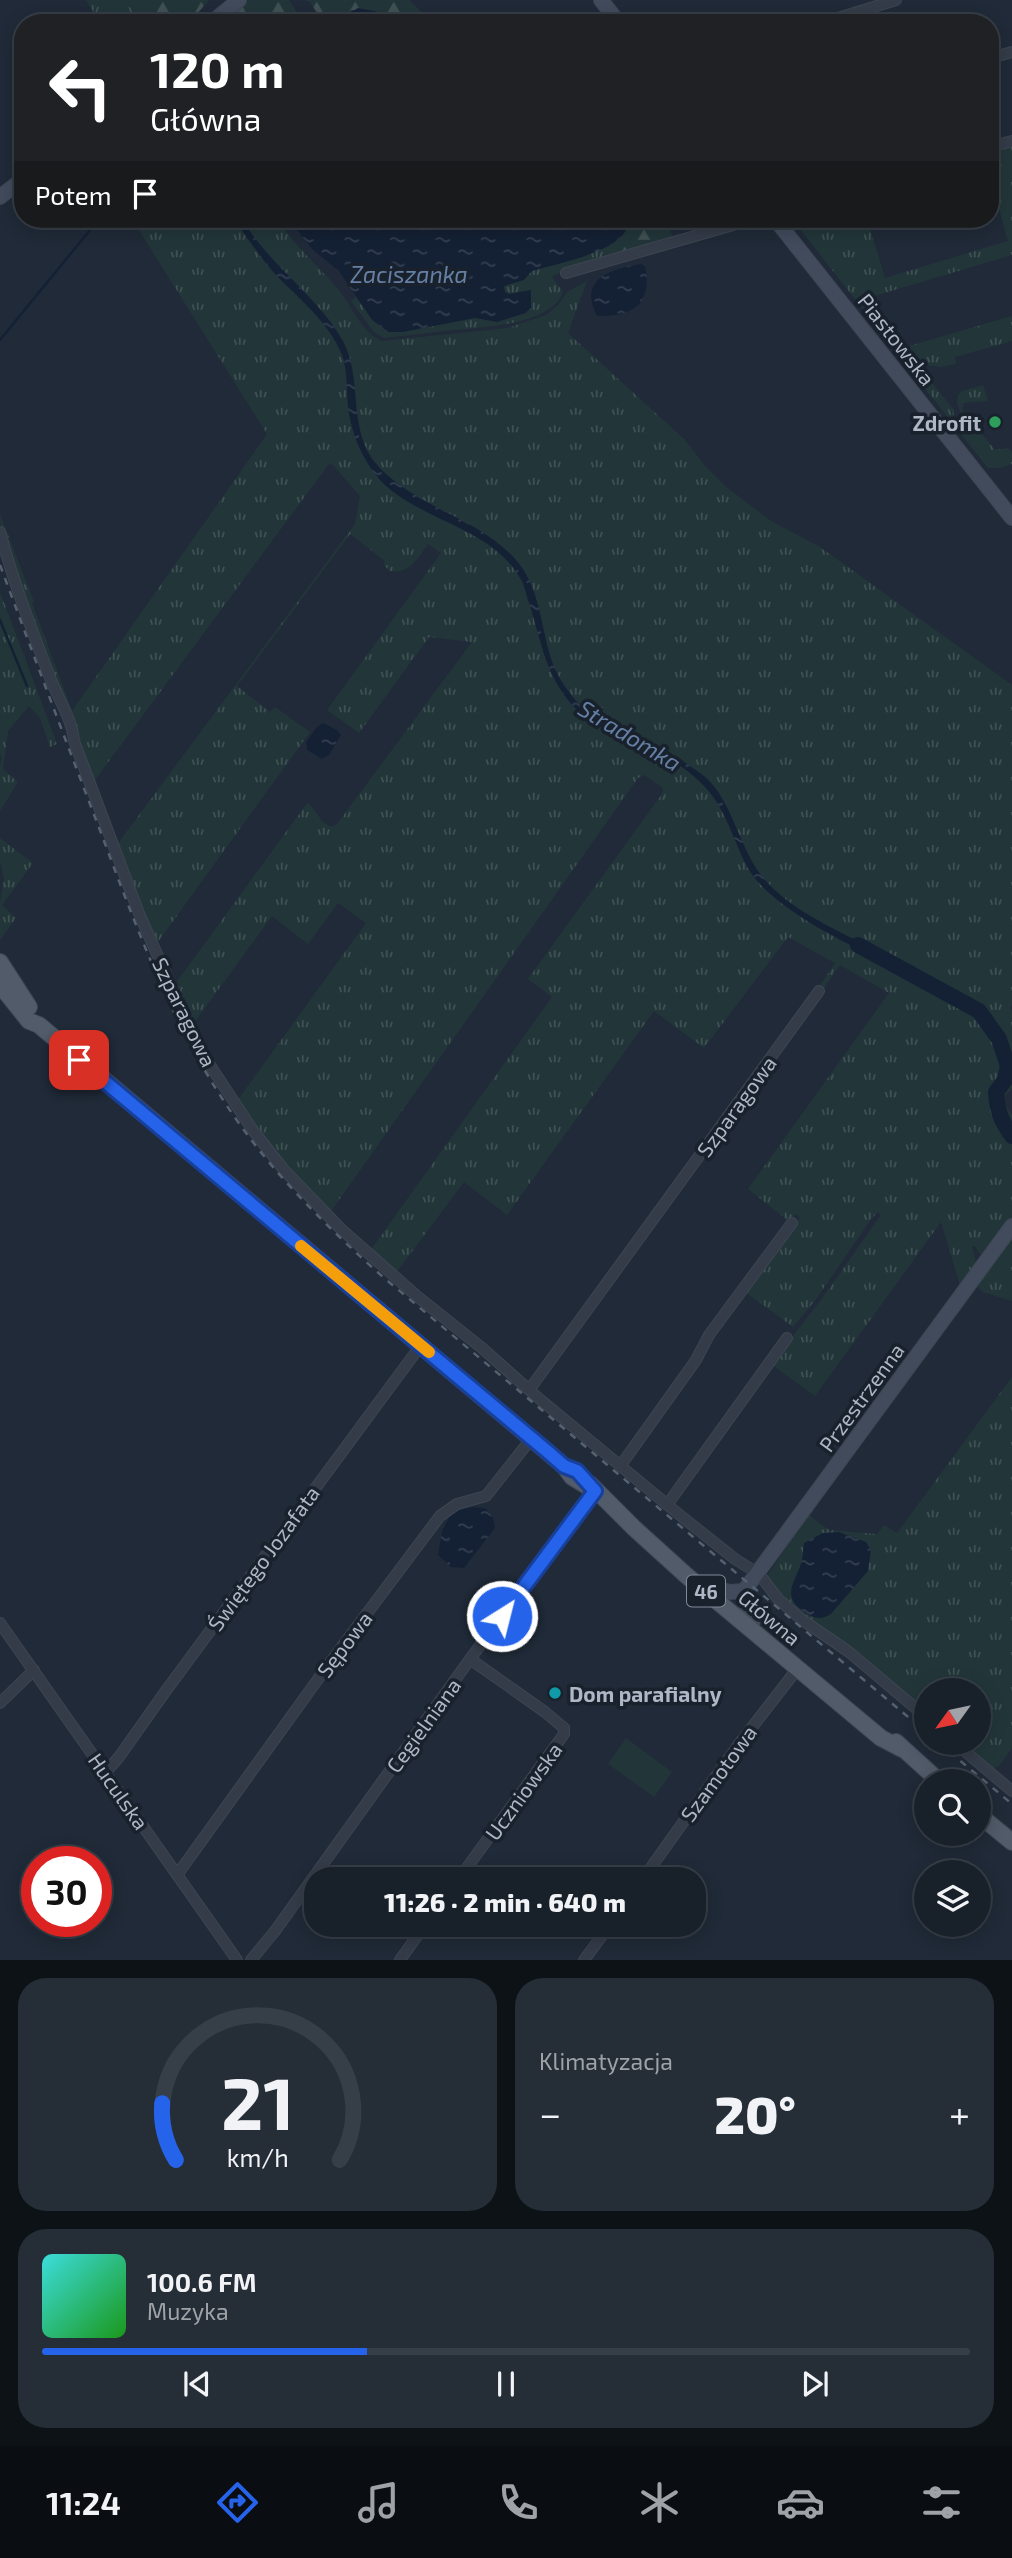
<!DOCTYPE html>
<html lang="pl">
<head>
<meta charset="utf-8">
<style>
	:root { --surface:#18202a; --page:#252d36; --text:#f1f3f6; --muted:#9fa3a8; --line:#363e47; --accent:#2563eb }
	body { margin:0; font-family:"Exo 2",sans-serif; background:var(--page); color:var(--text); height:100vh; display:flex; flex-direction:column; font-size:26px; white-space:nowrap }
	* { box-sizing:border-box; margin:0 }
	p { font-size:23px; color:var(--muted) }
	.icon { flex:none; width:38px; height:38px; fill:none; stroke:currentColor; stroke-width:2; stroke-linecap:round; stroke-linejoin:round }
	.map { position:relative; height:1960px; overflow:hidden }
	.drawer { display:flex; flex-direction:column; gap:18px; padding:18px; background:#0d1217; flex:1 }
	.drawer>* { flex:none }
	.top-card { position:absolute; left:14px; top:14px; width:985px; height:214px; border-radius:28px; box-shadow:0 4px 18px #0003,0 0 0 2px var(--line); background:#202124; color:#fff; overflow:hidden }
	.needle { width:46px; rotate:237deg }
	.buttons { position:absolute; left:914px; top:1678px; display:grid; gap:14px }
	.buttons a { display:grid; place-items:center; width:77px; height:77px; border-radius:50%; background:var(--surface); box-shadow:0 4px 18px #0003,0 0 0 2px var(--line); font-size:35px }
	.speed { position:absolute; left:21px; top:1846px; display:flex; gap:14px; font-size:35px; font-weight:700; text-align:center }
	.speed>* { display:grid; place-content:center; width:91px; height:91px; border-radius:50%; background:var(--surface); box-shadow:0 4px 18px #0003,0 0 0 2px var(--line); line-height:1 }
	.speed .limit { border:10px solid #d22; background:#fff; color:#111 }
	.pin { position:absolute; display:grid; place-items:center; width:60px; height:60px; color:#fff; margin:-30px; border-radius:14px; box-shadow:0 4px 10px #0006 }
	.me { position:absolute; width:77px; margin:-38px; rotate:36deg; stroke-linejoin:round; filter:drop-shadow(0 0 5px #0008) }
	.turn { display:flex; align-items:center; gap:24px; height:147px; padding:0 21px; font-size:32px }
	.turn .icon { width:91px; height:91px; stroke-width:2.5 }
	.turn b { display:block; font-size:49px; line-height:60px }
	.then { display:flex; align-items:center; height:66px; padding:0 21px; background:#0003; gap:14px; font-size:26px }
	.big { font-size:52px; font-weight:800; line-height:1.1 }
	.drawer .tile { flex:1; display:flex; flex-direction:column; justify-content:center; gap:10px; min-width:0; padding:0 24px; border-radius:28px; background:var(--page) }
	.drawer .dial { align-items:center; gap:0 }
	.dial svg { height:182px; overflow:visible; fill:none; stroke:var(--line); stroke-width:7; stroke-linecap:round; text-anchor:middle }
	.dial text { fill:var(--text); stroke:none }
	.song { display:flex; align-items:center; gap:21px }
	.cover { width:84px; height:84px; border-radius:10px; background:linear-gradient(135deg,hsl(180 70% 55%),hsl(120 70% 35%)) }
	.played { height:7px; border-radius:4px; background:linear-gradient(90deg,var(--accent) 35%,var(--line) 35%) }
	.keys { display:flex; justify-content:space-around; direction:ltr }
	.heat { display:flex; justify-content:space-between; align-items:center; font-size:38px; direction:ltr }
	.drawer .tiles { flex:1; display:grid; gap:18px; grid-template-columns:1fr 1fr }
	.tile:last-child { grid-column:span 2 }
	.trip { position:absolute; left:304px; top:1867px; width:402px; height:70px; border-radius:28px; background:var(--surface); box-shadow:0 4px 18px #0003,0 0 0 2px var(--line); font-weight:800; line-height:70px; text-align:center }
	.tabs { display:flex; height:112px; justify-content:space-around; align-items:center; background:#0a0d11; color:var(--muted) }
	.tabs .icon { width:49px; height:49px }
	.tabs .selected { color:var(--accent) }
	.tabs b { font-size:32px; color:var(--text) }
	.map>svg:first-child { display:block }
	.grass { fill:url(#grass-tufts) }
	.forest { fill:url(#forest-firs) }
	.garden { fill:#223639 }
	.water { fill:url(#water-ripples) }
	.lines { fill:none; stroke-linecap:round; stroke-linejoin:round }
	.stream { stroke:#142135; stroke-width:2.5 }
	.river { stroke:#142135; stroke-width:16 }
	.street-casing { stroke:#3d4552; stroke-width:12 }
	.secondary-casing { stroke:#3d4552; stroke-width:16 }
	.primary-casing { stroke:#3d4552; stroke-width:18 }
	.street { stroke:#343c49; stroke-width:10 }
	.secondary { stroke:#414b5c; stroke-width:14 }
	.primary { stroke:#515b69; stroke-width:16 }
	.rail { stroke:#556070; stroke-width:2.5; stroke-dasharray:7 7; stroke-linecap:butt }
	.route-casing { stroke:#184099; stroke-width:18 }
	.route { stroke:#2563eb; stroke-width:12 }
	.slow { stroke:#f59e0b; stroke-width:12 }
	.leisure-dot { fill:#2e9e5b; stroke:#19212d; stroke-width:2.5 }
	.culture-dot { fill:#0f9aa8; stroke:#19212d; stroke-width:2.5 }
	.labels { text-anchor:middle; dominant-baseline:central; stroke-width:7; stroke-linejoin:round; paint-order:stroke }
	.shield { fill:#19212d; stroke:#818a97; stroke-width:2 }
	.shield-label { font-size:19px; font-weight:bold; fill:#aeb7c5 }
	.street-label { font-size:21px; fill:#aeb7c5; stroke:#19212d }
	.poi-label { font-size:21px; font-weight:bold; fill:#aeb7c5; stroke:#19212d; text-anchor:end }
	.water-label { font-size:23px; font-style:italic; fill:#6680a5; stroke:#19212d }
</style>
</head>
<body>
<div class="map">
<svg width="1012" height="1960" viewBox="0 0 1012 1960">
	<defs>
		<pattern id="grass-tufts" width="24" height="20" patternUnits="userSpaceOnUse" patternTransform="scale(1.75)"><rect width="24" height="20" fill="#223639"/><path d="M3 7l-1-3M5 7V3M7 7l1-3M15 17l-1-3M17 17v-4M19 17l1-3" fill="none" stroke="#405154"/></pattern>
		<pattern id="forest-firs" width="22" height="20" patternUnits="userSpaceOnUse" patternTransform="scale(1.75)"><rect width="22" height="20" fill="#223639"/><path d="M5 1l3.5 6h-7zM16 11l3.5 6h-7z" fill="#405154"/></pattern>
		<pattern id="water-ripples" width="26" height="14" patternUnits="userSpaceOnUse" patternTransform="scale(1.75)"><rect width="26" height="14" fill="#142135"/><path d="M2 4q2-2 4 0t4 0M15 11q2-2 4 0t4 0" fill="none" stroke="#343f51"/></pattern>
	</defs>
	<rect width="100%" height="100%" fill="#202a38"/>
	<path class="grass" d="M86,0H126L140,23H100Z
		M1012,144V255L861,300L899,349L1012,316V341L955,357L956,364L940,367L919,364L910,369L792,219H867L885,278L1008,241L991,180L990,151Z
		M132,219H277C294,245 317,265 337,288C351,304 362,334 382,341L508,328L546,315L558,305L567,292L587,281L568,333L684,439L706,467L726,487L771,521L820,547L1012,685V1005L1010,1008L1012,1010V1089L1001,1099L1012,1115V1218L986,1254H980L975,1246H972L976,1263L961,1288L941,1222L815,1396L771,1364L821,1300L881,1215L878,1212L871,1219L817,1298L793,1327L744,1291L800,1218L795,1214L790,1222L748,1189L889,993L840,965L823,989L819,987L835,963L788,937L704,1048L654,1011L507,1215L464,1182L396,1273L370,1251L552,997L528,979L662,794L663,788L644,775L638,778L329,1214L269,1148L237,1101L366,923L338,903L308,944L272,916L191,1027L173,987L308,802L323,822L331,827L337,824L472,642L429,637L359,733L327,710L441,553L428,544C417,559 410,574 390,571L384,565L385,561L350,534L237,686L270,712L275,707L310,732L155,946L116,846L355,524L360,496L333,465L329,464L92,784L1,528L0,514L34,602L32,603L72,711L267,434Z
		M605,248L608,257L564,270L552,277L563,292C551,327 475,327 444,331C424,333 404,336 384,338L374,332L351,301L356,297L364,308C401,313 438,319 475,318C490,318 494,324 508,318L522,291L509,294L505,292L504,286L514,283L531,271Z
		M916,371L924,373L953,409L954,415L950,420L913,373Z
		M983,385L988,401L964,403L962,410L995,450L1008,448L1012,452V464L1001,468H988L953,424L962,415L957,403L958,395L962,391Z
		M0,592L57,744L50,747L40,718L29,706L8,731L3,769L18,782L0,811V764L2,758L0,753Z
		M0,838L33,863L2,905L16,918L0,940V902L4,879L0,861Z
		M1012,1234V1301L983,1292L977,1286Z
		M1012,1377V1748L999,1766L994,1768L962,1743H978V1690H926V1712L787,1605L767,1576L808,1515L829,1530L877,1534L884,1525L897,1533Z"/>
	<path class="forest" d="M126,0H209L189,23H140Z
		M248,0H289L299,16L305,18L304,23H221Z
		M302,0H409L433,23H396L378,12L352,10L333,23H324L309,1Z
		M630,219H665L674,240L608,257L605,248C617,241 629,233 630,219Z"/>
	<path class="garden" d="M626,1738L672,1772L654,1797L608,1764Z"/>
	<path class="water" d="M358,8L378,12L396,23H333Z
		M234,219H242C269,265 318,296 343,341C364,380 346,431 378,466C417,508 480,518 517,561C539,587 541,624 550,655C554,670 563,685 573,697C591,720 629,731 655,744C672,753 688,764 704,776C732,799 739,848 762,876C788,910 840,931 877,951L874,957C837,939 771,906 749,870C733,842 726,806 701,783C687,769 667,756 649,748C626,737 592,726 575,708C545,676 542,643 529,603C526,595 525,585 520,578C490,526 418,521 379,479C362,459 351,433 348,407C346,390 348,372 342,355C329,322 299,299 275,274C260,257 247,238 234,219Z
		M288,219H630C627,252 558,263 532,271L524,280L504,286L505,292L509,294L531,290V308L526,313L497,322L475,318L403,332H389L372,320L339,271L314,251Z
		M641,264L645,266C653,304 633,317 597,316C577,278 612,269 641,264Z
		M323,723L337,730L341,735L329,755L322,759L307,750L306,742L316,728Z
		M472,1507L485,1508L493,1518L495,1528L464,1568L451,1567L438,1555L442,1531L452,1512Z
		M839,1532L866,1542L871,1550L868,1571L831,1614C821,1620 816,1619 806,1613C778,1596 797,1581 802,1560C803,1554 803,1549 804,1543L823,1533Z"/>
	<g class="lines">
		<path class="stream" d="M0,340L99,219
			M0,620L27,686"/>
		<path class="river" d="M858,945L979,1011L999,1039L1008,1066L1005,1080L996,1092C997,1110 1001,1121 1012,1136"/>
		<defs>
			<path id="street" d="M822,23L896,0
				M990,58L1012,52
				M990,147L1012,141
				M566,273L754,219
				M0,532C13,581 31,628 49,675C57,697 72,718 74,741L140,916L200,1050L252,1129L284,1170L341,1229L418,1297L482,1348L536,1396L681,1516L735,1559L759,1574L778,1599L801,1619L849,1652L926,1717
				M529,1390L819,991
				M621,1465L696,1360L709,1335L792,1223
				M667,1505L787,1338
				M0,1623L237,1960
				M0,1703L34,1670
				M955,1743L1012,1791
				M106,1772L119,1757L165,1692L421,1345
				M177,1875L326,1668L440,1516L457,1504L486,1496L531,1439
				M458,1880L564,1734V1728L545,1712L470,1659
				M642,1880L739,1744L798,1668
				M251,1960L275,1931L470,1659L595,1491
				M400,1960L425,1925
				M584,1960L610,1925"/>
			<path id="secondary" d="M601,0L619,23
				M211,23L239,0
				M0,197L23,179
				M775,219L1012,518
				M716,1588L729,1592L744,1591
				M754,1620L746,1605L744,1591L1012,1226"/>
			<path id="primary" d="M0,962L29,1007
				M0,985L29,1021L39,1025L564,1466L572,1477L595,1491
				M590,1484L634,1528L687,1576L881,1738L902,1749
				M896,1742L940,1782
				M978,1814L1012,1842"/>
		</defs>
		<use href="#street" class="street-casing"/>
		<use href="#secondary" class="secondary-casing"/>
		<use href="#primary" class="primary-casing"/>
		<use href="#street" class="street"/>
		<use href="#secondary" class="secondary"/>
		<use href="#primary" class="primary"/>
		<path class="rail" d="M0,565C33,654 67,744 101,833C138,932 174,1031 236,1119C277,1178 329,1229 383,1277L926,1732
			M939,1743L1012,1804"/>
	</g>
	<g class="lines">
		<defs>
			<path id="route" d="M79,1060L548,1452L564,1466L577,1471L595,1491L502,1616"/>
		</defs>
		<use href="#route" class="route-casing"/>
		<use href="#route" class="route"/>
		<path class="slow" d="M301,1246L429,1352"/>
	</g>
	<circle class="leisure-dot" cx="995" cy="422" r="7"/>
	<circle class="culture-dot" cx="555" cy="1693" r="7"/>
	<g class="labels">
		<rect class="shield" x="687" y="1575.5" width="38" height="31" rx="5"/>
		<g class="shield-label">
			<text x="706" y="1591">46</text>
		</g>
		<g class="street-label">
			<text transform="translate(897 339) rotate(52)">Piastowska</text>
			<text transform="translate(185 1012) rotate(64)">Szparagowa</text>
			<text transform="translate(736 1106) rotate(-54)">Szparagowa</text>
			<text transform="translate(861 1397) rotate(-54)">Przestrzenna</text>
			<text transform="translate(263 1558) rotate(-54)">Świętego Jozafata</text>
			<text transform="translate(770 1617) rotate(40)">Główna</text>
			<text transform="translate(344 1644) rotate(-53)">Sępowa</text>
			<text transform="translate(423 1725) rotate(-54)">Cegielniana</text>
			<text transform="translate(718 1773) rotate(-54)">Szamotowa</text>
			<text transform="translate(119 1791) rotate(55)">Huculska</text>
			<text transform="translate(523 1791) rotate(-54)">Uczniowska</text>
		</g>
		<g class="poi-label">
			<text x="981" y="422">Zdrofit</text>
			<text x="569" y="1693" text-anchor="start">Dom parafialny</text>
		</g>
		<g class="water-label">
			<text x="409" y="274">Zaciszanka</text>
			<text transform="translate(630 735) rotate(31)">Stradomka</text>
		</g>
	</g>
</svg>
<div class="buttons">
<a><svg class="needle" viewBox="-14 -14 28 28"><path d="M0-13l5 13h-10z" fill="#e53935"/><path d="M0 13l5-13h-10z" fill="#9fa3a8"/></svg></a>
<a><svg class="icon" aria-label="search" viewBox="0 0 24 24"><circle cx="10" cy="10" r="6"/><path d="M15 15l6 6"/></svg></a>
<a><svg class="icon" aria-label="layers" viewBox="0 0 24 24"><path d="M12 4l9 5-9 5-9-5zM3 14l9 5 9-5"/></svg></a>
</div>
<div class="speed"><div class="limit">30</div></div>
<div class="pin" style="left:79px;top:1060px;background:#d93025"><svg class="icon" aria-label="arrive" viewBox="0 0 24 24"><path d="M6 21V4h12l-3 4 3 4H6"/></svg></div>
<svg class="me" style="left:502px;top:1616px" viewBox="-20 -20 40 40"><circle r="17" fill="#2563eb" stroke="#fff" stroke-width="3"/><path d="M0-11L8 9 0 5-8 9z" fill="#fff"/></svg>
<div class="trip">11:26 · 2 min · 640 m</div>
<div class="top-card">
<div class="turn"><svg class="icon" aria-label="left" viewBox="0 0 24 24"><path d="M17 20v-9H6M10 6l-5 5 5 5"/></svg><div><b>120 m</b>Główna</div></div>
<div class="then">Potem<svg class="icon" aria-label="arrive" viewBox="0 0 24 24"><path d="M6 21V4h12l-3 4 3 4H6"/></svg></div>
</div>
</div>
<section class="drawer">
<div class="tiles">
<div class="tile dial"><svg viewBox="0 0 100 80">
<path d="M14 69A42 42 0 1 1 86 69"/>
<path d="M14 69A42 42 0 0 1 8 44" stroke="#2563eb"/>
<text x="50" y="56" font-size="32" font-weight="700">21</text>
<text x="50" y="72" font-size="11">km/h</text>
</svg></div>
<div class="tile"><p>Klimatyzacja</p>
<div class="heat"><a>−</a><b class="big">20°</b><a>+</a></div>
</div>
<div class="tile">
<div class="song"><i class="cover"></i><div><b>100.6 FM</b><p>Muzyka</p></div></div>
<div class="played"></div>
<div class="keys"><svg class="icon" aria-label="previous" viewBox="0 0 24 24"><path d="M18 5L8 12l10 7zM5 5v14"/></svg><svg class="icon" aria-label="pause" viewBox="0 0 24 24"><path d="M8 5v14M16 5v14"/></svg><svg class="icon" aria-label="next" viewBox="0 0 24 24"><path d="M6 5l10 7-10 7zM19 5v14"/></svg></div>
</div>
</div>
</section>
<nav class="tabs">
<b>11:24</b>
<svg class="icon selected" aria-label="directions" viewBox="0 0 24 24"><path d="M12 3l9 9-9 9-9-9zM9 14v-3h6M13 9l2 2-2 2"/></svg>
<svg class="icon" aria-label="music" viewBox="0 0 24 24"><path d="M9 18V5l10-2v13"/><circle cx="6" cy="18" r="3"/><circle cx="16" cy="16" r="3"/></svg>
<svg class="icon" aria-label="phone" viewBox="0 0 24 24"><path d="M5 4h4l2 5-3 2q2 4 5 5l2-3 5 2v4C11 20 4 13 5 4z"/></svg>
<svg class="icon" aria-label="climate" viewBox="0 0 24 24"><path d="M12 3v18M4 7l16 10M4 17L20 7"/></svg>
<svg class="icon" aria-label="car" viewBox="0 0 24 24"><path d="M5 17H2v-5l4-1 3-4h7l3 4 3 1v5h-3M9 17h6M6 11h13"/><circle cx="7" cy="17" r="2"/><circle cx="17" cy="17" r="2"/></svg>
<svg class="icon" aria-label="filters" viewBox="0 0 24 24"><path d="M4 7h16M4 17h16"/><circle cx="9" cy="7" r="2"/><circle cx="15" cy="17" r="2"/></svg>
</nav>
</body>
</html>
